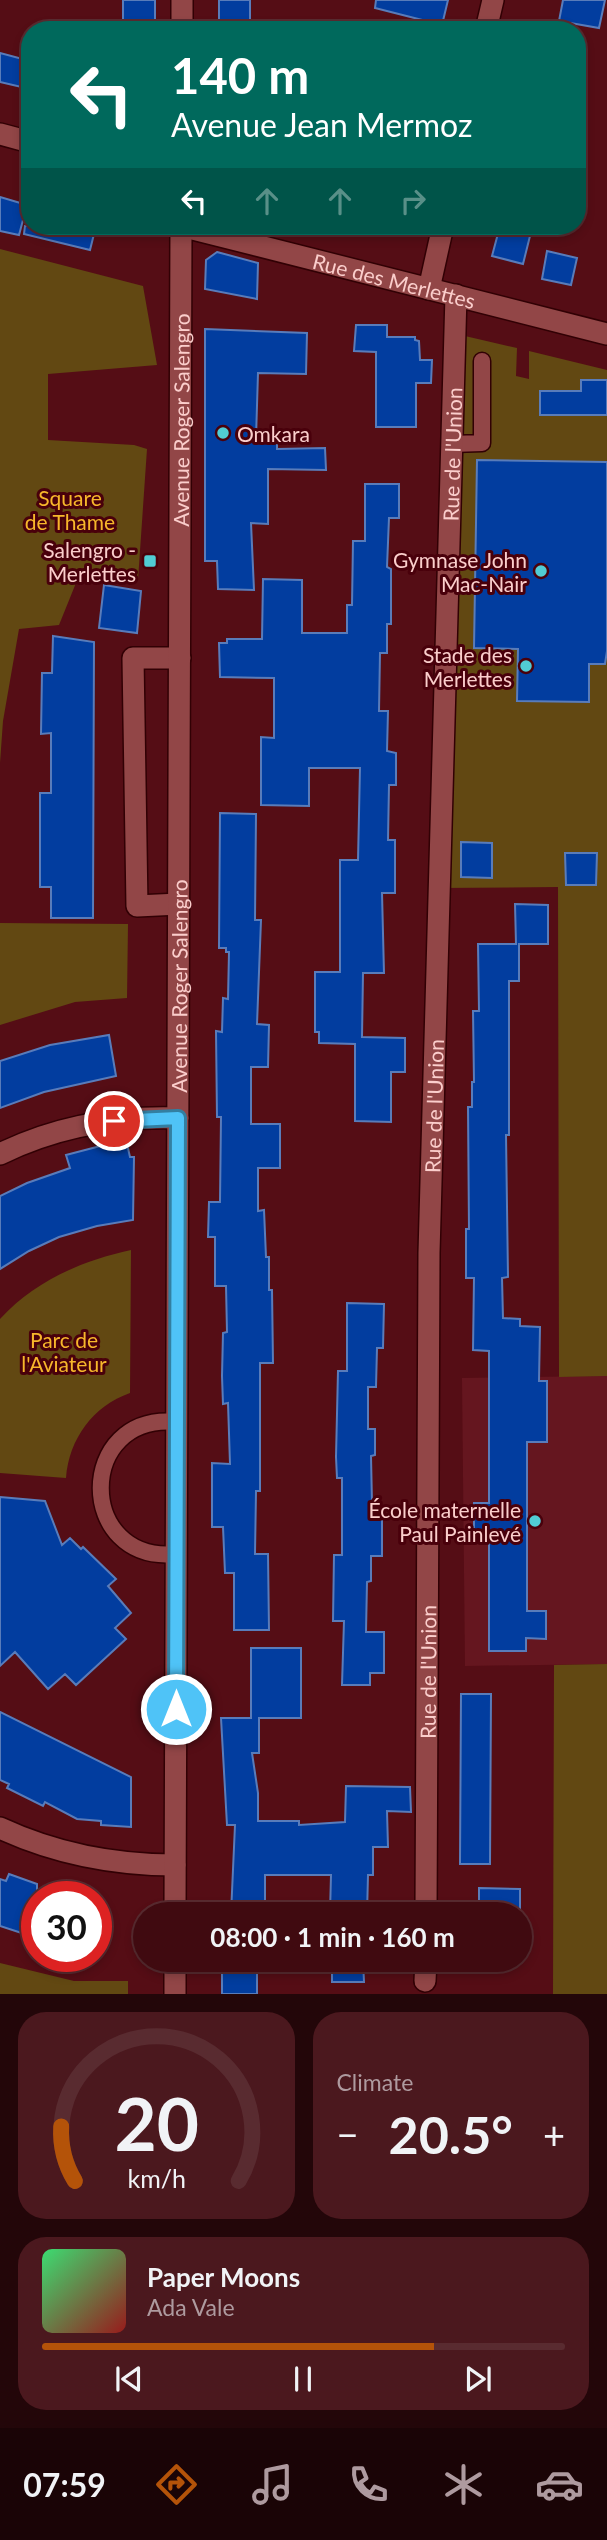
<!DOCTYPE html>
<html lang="en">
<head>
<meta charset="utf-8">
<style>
	:root { --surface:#400a10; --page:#4b181e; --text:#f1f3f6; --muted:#ae9a9f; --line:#592b30; --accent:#b45309 }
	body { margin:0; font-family:Lato,sans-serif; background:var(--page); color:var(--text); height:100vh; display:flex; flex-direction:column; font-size:26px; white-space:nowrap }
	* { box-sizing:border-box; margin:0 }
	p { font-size:23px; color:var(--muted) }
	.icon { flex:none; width:38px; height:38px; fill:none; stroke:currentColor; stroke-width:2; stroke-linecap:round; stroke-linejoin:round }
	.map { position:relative; height:1994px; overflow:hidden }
	.panel { display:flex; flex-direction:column; gap:18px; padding:18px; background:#230609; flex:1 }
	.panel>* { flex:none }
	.guide { position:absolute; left:21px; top:21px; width:565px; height:214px; border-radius:28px; box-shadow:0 4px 10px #0003,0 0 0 2px var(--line); background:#00695c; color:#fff; overflow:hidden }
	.speed { position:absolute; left:21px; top:1881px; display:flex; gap:14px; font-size:35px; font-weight:700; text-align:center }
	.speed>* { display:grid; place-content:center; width:91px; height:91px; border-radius:50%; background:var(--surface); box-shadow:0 4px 10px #0003,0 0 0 2px var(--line); line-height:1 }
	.speed .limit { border:10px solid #d22; background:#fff; color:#111 }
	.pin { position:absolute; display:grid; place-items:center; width:60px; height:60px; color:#fff; margin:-30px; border:4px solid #fff; border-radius:50%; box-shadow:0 2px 7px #0007 }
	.me { position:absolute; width:77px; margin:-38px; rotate:0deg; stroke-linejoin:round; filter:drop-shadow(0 0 5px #0008) }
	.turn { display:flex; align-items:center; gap:24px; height:147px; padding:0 35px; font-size:32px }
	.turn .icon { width:91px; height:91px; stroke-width:2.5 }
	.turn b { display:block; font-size:49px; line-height:60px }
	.lanes { display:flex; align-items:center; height:66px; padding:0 35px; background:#0003; justify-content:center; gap:35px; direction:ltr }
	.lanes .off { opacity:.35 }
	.big { font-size:52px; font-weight:700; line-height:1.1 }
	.panel .tile { flex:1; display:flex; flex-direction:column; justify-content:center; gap:10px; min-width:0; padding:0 24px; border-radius:28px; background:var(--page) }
	.panel .dial { align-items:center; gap:0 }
	.dial svg { height:182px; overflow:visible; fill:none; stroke:var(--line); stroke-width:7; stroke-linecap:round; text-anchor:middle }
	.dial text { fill:var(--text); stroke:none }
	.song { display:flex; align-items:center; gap:21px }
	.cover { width:84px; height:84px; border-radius:10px; background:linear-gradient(135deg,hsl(140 70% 55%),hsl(0 70% 35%)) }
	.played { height:7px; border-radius:4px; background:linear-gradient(90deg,var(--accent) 75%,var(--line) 75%) }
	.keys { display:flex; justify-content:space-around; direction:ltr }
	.heat { display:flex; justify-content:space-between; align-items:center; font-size:38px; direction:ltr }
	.panel .tiles { flex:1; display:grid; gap:18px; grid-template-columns:1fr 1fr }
	.tile:last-child { grid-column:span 2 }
	.trip { position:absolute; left:133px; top:1902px; width:399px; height:70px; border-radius:35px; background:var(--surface); box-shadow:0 4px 10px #0003,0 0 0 2px var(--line); font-weight:700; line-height:70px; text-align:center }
	.tab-bar { display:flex; height:112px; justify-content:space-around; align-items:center; background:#1a0406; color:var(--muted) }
	.tab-bar .icon { width:49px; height:49px }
	.tab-bar .active { color:var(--accent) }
	.tab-bar b { font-size:32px; color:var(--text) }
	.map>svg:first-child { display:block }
	.built { fill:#65161f }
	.green { fill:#624812 }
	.building { fill:#023d9f; stroke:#597cba; stroke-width:2 }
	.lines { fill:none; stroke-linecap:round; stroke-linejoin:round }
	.lane-casing { stroke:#310004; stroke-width:19 }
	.street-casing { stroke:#310004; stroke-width:24 }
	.lane { stroke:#924647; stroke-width:16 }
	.street { stroke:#924647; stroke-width:21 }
	.route-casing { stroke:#337fa1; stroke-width:18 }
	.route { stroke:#4fc3f7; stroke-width:12 }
	.poi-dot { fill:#51ccd4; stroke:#49000b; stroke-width:2.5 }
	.labels { text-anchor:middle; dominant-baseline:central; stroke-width:6; stroke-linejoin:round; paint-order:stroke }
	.street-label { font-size:21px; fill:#fbcecc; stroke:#49000b }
	.poi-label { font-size:21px; fill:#fbcecc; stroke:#49000b; text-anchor:end }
	.park-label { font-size:21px; fill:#f7b72b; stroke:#49000b }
</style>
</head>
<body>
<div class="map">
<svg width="607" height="1994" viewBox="0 0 607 1994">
	<rect width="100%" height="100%" fill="#550d15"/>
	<path class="built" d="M607,1376V1664L465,1666L462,1378Z"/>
	<path class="green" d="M0,249L143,286L157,365L48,374V440L134,445L147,449L138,580L78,578L59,625L19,629L3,721L0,763Z
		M465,336L517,348L516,376L529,379V351L607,370V1376L559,1377L558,887L438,888L452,444L463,438Z
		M0,923L128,924L127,998L75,1002L0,1025Z
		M131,1250L130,1393C93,1406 69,1439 66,1478L0,1473V1319C35,1281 81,1261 131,1250Z
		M607,1664V1994H553L554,1665Z
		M0,1963L74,1981H128V1994H0Z"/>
	<path class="building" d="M123,0H155V30H123Z
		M219,0H250V22H219Z
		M376,0H448L442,25L375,8Z
		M563,0H605L599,28L559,21Z
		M0,53L30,61V89L0,82Z
		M0,197L27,205L19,235L0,231Z
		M25,226H96L90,250L24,234Z
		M500,226L531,232L523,264L492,256Z
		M547,251L577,258L571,285L542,279Z
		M217,252L258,263L257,299L205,289L206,260Z
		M356,325H387V337H415V340L419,341L420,360H432L431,383H416V427H376V352L354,351Z
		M205,329L307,333L306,374L258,373L256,438H277V449L325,448L326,470L268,469V524L251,523L254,590L218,589L217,561H205Z
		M581,380H607V415H540V391H581Z
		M477,460L607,462V651L605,664H589V702L517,701L518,649L474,648Z
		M365,484H399V518H389L387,567L391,569V624H387V653H380L379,711H388L387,751L396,753V785H389L388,840H395V893H382L384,973H363L362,1037L405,1038V1072H391V1122L355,1121V1044L319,1043V1032H315V972H340V860H358L360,768H309V806L261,805V737L274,738V678L220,677L219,643H227V639H262L263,579L302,580V633H347V605H352L353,541H365Z
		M104,585L141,591L137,633L99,628Z
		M53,636L94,642L93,918H51V887H40V793H51V733L41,734L42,673H52Z
		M220,813L256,814L255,920H261L257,1024L269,1025L268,1067H251V1124H280V1168H258V1211L264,1210L266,1257H269V1290H272L273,1363H260V1491H256L255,1554H268L269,1630H234V1573H225L223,1527H212V1463L230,1464L228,1403L223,1404L222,1376L223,1333L227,1332L226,1286H215V1237H208L209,1202H220L221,1117H217L216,1031L222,1032L223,998L228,999L229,952H226V948H219Z
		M461,842L492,843V878L461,877Z
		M565,853H597L596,885H566Z
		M515,904L548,905V944H519V981H509V1135H506L508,1277L502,1278L503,1318L520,1319V1326L540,1327L539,1381H547V1442H527V1611H546V1639L526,1638V1651H489V1537L474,1536V1503H489V1351L473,1350L474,1278H466V1229H469L468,1107H472V1082H474L473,1011H479L478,944H516Z
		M109,1035L116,1076L44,1092L0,1108V1061L50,1045Z
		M108,1144H127L130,1157H134L133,1220L97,1226L59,1237L29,1251L0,1269V1196L27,1183L70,1168L66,1155Z
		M347,1303L384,1304L383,1348H377L376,1387H368V1429H375V1455L371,1456L372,1504H377V1514H382V1556H371V1581L367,1582L366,1632H384V1673H370V1685H342L344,1621H333L334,1555H342V1478H337L336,1457L338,1371H347Z
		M0,1497L45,1501L62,1545L70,1538L81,1549L83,1547L116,1579L108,1586L131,1613L115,1628L126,1639L76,1685L65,1674L48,1689L15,1652L0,1666Z
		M251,1648H301V1718H259V1753H252L258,1793V1821H299V1825L345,1822L346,1786L410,1787L411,1812L387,1811L388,1847H373V1875H368L367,1914L330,1913L331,1875H265V1914H231L235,1825H227L221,1718H251Z
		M461,1694H491L490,1864H460Z
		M0,1712L131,1777V1827L101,1825V1821L77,1819L45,1802L43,1806L7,1788L9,1784L0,1780Z
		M9,1874L37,1884V1938L0,1926V1879L6,1881Z
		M479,1888L520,1889V1914H479Z
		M332,1960H363L364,1982H332Z
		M222,1965L257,1966V1994H222Z"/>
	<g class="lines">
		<defs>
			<path id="lane" d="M452,444L482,443V361
				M176,1554C76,1564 75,1412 177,1422"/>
			<g id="street">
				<path d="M182,30V0"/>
				<path d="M486,30L493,0"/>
				<path d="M0,134L30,142"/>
				<path id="s1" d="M181,226L607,334"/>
				<path d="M429,289L443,226"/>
				<path d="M179,904L137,906L133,658H180"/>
				<path d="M0,1154C55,1127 117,1116 178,1118"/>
				<path d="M0,1828C56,1854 113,1865 175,1865"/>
				<path id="s2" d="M175,1914L181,226"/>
				<path id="s3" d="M426,1914L429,1253L456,295"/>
				<path d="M425,1981L426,1960"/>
				<path d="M175,1994V1960"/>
			</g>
		</defs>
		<use href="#lane" class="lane-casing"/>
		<use href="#street" class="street-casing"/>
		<use href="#lane" class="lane"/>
		<use href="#street" class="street"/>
	</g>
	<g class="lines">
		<defs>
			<path id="route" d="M114,1121L178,1118L176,1709"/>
		</defs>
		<use href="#route" class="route-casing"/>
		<use href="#route" class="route"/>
	</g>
	<g class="poi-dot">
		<circle cx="223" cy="433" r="7"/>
		<rect x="143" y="554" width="14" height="14" rx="3.5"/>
		<circle cx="541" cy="571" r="7"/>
		<circle cx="526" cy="666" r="7"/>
		<circle cx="535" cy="1521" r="7"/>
	</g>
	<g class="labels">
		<g class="street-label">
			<text stroke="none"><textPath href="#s1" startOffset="220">Rue des Merlettes</textPath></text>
			<text stroke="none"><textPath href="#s2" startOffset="1494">Avenue Roger Salengro</textPath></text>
			<text stroke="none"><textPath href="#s3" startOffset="1460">Rue de l'Union</textPath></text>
			<text stroke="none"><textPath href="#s2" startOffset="928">Avenue Roger Salengro</textPath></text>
			<text stroke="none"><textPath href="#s3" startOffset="808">Rue de l'Union</textPath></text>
			<text stroke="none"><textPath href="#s3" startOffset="242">Rue de l'Union</textPath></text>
		</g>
		<g class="poi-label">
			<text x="237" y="433" text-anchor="start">Omkara</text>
			<text x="136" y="549">Salengro -<tspan x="136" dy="24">Merlettes</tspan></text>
			<text x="527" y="559">Gymnase John<tspan x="527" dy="24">Mac-Nair</tspan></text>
			<text x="512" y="654">Stade des<tspan x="512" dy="24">Merlettes</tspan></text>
			<text x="521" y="1509">École maternelle<tspan x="521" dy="24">Paul Painlevé</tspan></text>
		</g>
		<g class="park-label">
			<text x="70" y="497">Square<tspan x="70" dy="24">de Thame</tspan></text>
			<text x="64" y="1339">Parc de<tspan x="64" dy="24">l'Aviateur</tspan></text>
		</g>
	</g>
</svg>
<div class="speed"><div class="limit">30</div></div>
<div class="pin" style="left:114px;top:1121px;background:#d93025"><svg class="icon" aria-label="arrive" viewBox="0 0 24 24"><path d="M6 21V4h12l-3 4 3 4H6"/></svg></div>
<svg class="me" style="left:176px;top:1709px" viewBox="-20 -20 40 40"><circle r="17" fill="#4fc3f7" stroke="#fff" stroke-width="3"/><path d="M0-11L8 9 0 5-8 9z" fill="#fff"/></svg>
<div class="trip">08:00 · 1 min · 160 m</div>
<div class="guide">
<div class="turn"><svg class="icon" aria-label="left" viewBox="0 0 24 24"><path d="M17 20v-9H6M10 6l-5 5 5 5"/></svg><div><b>140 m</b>Avenue Jean Mermoz</div></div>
<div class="lanes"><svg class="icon" aria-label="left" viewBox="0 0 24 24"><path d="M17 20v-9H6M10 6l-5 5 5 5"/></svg><svg class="icon off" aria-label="ahead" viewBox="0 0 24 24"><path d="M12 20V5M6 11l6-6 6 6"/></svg><svg class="icon off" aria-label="ahead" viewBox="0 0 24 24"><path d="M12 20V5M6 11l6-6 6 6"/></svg><svg class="icon off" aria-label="right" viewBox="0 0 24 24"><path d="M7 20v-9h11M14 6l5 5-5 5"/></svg></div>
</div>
</div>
<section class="panel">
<div class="tiles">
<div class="tile dial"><svg viewBox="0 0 100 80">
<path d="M14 69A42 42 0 1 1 86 69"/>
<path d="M14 69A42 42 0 0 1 8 45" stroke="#b45309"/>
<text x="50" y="56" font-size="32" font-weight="700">20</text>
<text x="50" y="72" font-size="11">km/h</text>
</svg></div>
<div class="tile"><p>Climate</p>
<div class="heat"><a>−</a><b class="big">20.5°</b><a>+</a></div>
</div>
<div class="tile">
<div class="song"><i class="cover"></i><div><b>Paper Moons</b><p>Ada Vale</p></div></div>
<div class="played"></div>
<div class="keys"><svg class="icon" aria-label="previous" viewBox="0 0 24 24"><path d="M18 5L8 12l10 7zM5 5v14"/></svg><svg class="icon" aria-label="pause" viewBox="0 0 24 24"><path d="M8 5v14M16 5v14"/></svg><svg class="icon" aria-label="next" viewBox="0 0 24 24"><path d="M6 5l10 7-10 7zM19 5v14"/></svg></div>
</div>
</div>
</section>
<nav class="tab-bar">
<b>07:59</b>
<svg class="icon active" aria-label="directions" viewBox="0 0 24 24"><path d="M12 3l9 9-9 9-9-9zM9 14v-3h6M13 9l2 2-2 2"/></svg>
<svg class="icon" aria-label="music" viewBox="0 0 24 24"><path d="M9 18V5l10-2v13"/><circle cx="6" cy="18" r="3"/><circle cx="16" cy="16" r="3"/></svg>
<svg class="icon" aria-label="phone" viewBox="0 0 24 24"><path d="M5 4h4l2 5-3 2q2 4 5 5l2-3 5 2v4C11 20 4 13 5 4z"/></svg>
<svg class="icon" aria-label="climate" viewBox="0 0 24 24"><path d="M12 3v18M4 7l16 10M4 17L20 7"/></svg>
<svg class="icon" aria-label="car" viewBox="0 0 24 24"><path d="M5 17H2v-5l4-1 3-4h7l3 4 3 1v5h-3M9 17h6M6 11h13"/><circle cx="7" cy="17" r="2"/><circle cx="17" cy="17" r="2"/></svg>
</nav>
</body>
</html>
